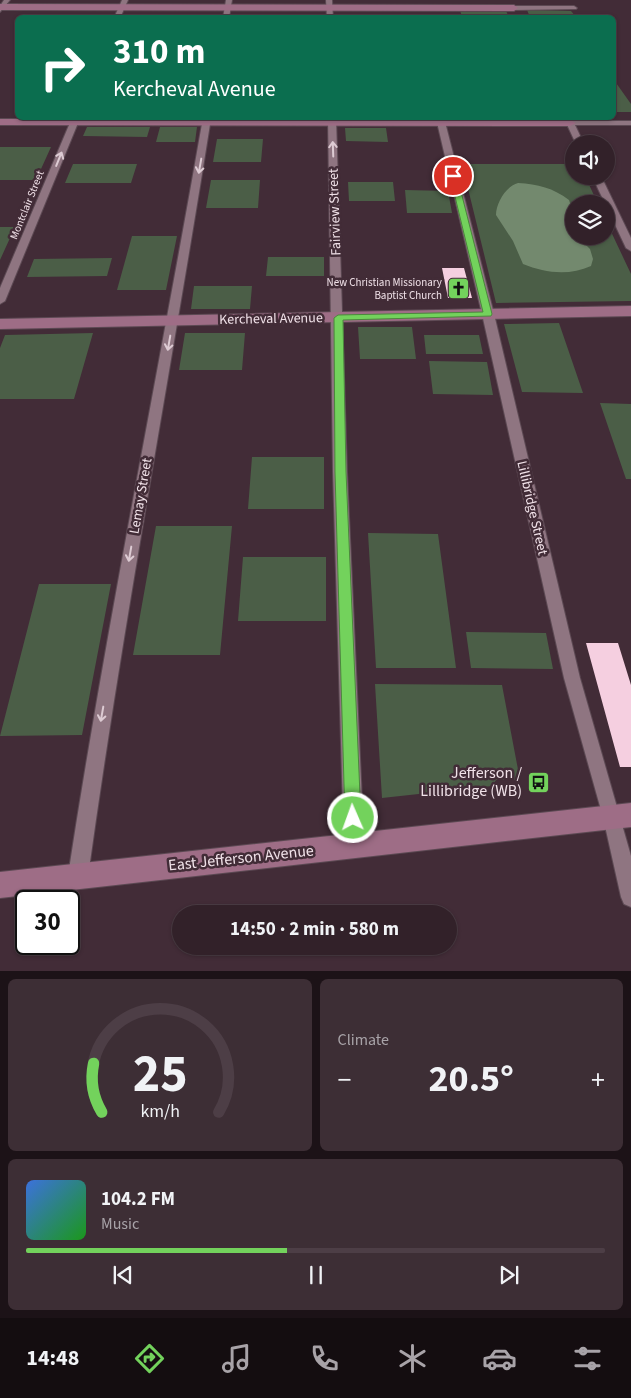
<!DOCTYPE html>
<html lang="en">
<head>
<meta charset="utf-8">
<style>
	:root { --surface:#322129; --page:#3d2e35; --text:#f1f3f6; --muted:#a8a3a8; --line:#4d3e46; --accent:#73d25c }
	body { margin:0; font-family:"Source Sans 3",sans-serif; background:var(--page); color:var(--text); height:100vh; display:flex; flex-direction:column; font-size:19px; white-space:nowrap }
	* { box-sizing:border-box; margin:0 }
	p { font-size:16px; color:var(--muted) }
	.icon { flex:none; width:28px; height:28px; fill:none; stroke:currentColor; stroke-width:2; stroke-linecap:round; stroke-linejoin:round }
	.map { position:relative; height:971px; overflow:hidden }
	.sheet { display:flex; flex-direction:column; gap:8px; padding:8px; background:#1c1217; flex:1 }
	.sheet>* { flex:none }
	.banner { position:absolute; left:15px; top:15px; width:601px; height:105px; border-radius:8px; box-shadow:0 1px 4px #0004,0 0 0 1px var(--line); background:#0b6e4f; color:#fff; overflow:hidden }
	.tools { position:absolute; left:565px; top:135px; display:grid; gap:10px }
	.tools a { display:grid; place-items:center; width:50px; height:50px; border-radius:50%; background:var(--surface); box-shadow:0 1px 4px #0004,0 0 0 1px var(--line); font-size:25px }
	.speed { position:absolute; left:15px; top:890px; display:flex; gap:10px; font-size:25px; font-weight:700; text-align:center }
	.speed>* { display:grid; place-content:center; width:65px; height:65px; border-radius:50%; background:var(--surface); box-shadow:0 1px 4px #0004,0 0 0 1px var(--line); line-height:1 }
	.speed .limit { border:2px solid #111; border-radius:8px; background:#fff; color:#111 }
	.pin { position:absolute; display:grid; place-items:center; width:42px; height:42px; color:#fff; margin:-21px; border:2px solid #fff; border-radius:50%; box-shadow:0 1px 5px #0007 }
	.me { position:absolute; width:55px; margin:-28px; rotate:358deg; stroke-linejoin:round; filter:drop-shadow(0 0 4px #0008) }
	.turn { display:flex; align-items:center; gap:18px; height:105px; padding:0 15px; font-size:22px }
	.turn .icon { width:65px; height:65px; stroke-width:2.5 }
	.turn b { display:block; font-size:35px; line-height:42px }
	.big { font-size:38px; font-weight:700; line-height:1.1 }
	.sheet .card { flex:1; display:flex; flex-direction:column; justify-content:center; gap:8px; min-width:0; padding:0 18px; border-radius:8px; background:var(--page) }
	.sheet .dial { align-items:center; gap:0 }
	.dial svg { height:130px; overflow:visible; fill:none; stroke:var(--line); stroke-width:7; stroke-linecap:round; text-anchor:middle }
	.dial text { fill:var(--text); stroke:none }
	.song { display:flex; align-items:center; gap:15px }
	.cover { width:60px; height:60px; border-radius:8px; background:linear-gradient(135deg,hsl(220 70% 55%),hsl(120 70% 35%)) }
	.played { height:5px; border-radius:2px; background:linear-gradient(90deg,var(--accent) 45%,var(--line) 45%) }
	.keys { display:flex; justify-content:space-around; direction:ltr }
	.heat { display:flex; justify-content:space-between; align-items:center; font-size:28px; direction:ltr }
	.sheet .tiles { flex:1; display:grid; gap:8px; grid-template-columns:1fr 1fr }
	.card:last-child { grid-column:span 2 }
	.trip { position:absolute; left:172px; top:905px; width:285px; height:50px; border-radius:25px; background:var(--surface); box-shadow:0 1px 4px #0004,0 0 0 1px var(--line); font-weight:700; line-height:50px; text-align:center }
	.tabs { display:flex; height:80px; justify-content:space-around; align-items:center; background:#140d10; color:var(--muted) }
	.tabs .icon { width:35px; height:35px }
	.tabs .on { color:var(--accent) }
	.tabs b { font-size:22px; color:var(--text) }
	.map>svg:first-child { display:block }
	.green { fill:#4b5e47 }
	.water { fill:#73896e }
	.building { fill:#f5cfe0 }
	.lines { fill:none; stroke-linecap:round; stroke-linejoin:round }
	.street-casing { stroke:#5c4953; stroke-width:2 }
	.secondary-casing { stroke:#5c4953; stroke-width:2 }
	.street { fill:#8f7581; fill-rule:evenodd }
	.secondary { fill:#9e6d86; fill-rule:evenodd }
	.oneway { stroke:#ddcbd3 }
	.route { fill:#73d25c; stroke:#4b883c }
	.labels { text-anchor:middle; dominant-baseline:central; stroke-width:5; stroke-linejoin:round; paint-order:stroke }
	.far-street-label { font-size:11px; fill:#f0e1e8; stroke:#422c37 }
	.far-poi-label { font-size:11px; fill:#f0e1e8; stroke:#422c37; text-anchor:end }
	.street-label { font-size:14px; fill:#f0e1e8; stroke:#422c37 }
	.near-poi-label { font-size:16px; fill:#f0e1e8; stroke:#422c37; text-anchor:end }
	.near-street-label { font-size:16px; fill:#f0e1e8; stroke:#422c37 }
</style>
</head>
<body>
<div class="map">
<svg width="631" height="971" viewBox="0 0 631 971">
	<rect width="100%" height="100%" fill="#422c37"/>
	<path class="green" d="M460,10L506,11L509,17H462Z
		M527,10L571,11L576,17H530Z
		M614,80L631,104V112H614Z
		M87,127H150L147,137L83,136Z
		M160,127H197L195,142H156Z
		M345,128H386L388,142L346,141Z
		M217,139H263L261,162H213Z
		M0,147H51L36,180H0Z
		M73,164H137L131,183H65Z
		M462,164H574V176H585L598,204H574V236H606V221L631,274V301L496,303Z
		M211,180H260L258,208H206Z
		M348,182H393L395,201H349Z
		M405,190L448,191L452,213H407Z
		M0,227H15L0,260Z
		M132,236H177L166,290H117Z
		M268,257H324V276H266Z
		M112,258L107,276L27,277L34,259Z
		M194,286H252L250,309H191Z
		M559,323L583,393L522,392L504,324Z
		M358,327H412L416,359H360Z
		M93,333L74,399H0V348L5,335Z
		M185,333H245L242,370H179Z
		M424,335H479L483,354H426Z
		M429,361L487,362L493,395L433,394Z
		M600,403L631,404V479H626Z
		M252,457H324V509H248Z
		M156,526H232L220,655H133Z
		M368,533L438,534L456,668H376Z
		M243,557H326V621H238Z
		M39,584H111L82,735L0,736Z
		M466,632L546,633L553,669L471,668Z
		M375,684L502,685L520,780H496L492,786L382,798Z"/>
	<path class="water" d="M518,183C538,184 553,188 569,200L574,215V236H586L583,242L590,249L593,259L591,266C569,276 545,273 523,264L513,241L496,215C496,203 506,186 518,183Z"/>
	<path class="building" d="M442,268H464L472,298H448Z
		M586,643H618L631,685V767H620Z"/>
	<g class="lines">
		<defs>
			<path id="street" d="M4,0H10L0,12V6Z
				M122,0H128L120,18H114Z
				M226,0H232L229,18H223Z
				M326,0H332L333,18H327Z
				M574,6L577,8L576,9L514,10L511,8L514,6Z
				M72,118H80L5,301L0,304V288Z
				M203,118H211C171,371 123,622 88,876L85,883L78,886L71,883L68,876C107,622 159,371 203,118Z
				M328,118H336L347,472L364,845L361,851L354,854L347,851L344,845L333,472Z
				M436,118H444L494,314L580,678L631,856V907L624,904L621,897L603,817L564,678L482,314Z
				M564,118H572L573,121H631V125H575L584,144H576Z
				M592,176H601L631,238V251L626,248Z"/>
			<path id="secondary" d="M0,4L514,5L518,8L514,11L0,10Z
				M0,119L570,120L576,123L570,126L0,125Z
				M631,306V316L0,329V319Z
				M631,803V827L0,898V872Z"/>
		</defs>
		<use href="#street" class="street-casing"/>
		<use href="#secondary" class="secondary-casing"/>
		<use href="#street" class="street"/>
		<use href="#secondary" class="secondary"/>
	</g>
	<defs><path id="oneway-shaft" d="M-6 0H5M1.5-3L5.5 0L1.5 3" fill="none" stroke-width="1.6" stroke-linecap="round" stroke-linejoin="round" transform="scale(1.25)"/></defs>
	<g class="oneway">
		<use href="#oneway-shaft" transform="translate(333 149) rotate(-92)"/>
		<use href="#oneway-shaft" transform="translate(59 159) rotate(-68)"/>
		<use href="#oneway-shaft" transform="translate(200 166) rotate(100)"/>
		<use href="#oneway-shaft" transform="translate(169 343) rotate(100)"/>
		<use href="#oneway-shaft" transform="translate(130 554) rotate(100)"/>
		<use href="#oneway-shaft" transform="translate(102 714) rotate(100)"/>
	</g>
	<path class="route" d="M453,173L457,176L492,314L491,316L343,320L346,472L361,818L358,824L353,826L347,824L345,818L335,472L334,318L338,315L483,312L450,176Z"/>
	<defs>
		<symbol id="church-square" viewBox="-11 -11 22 22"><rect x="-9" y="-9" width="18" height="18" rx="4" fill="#73d25c" stroke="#422c37"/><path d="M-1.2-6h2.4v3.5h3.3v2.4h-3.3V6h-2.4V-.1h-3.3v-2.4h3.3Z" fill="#111"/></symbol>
		<symbol id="bus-square" viewBox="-11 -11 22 22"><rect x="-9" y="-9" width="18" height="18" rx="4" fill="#73d25c" stroke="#422c37"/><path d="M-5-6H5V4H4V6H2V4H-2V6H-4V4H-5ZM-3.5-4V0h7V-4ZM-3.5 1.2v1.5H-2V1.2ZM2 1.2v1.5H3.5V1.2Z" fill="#111"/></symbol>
	</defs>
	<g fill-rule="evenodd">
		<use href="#church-square" x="446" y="276" width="25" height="25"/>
		<use href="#bus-square" x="526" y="770" width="25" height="25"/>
	</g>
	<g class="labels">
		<g class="far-street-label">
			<text transform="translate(27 205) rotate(-68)">Montclair Street</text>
		</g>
		<g class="far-poi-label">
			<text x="442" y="282">New Christian Missionary<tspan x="442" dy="13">Baptist Church</tspan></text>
		</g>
		<g class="street-label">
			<text transform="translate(335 212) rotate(-92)">Fairview Street</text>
			<text transform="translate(271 319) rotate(-1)">Kercheval Avenue</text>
			<text transform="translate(141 496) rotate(-80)">Lemay Street</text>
			<text transform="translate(532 508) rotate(77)">Lillibridge Street</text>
		</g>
		<g class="near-poi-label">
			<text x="522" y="773">Jefferson /<tspan x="522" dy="18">Lillibridge (WB)</tspan></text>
		</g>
		<g class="near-street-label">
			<text transform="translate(241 858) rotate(-6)">East Jefferson Avenue</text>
		</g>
	</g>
</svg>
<div class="tools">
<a><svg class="icon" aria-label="sound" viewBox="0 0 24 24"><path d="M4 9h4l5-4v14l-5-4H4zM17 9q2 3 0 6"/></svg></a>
<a><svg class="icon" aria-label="layers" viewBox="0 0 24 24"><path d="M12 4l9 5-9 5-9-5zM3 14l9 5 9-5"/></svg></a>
</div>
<div class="speed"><div class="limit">30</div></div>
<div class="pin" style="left:453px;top:176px;background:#d93025"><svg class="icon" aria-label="arrive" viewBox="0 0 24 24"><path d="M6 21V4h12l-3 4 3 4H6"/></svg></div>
<svg class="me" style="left:353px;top:818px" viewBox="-20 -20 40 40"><circle r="17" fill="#73d25c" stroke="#fff" stroke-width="3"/><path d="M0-11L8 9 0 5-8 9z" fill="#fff"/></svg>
<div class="trip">14:50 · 2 min · 580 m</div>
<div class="banner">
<div class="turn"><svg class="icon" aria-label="right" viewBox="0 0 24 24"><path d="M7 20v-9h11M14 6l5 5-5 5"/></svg><div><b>310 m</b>Kercheval Avenue</div></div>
</div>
</div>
<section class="sheet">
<div class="tiles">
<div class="card dial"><svg viewBox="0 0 100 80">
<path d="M14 69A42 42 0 1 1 86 69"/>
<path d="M14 69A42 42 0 0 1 9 39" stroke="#73d25c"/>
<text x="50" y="56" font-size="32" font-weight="700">25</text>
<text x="50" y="72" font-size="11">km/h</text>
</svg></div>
<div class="card"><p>Climate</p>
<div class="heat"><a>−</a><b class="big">20.5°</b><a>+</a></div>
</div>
<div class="card">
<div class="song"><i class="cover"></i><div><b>104.2 FM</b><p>Music</p></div></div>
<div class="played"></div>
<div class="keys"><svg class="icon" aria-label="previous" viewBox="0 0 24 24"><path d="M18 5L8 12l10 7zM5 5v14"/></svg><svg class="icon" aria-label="pause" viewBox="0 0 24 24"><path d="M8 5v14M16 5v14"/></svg><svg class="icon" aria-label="next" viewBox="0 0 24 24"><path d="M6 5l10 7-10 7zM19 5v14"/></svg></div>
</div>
</div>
</section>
<nav class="tabs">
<b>14:48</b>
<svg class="icon on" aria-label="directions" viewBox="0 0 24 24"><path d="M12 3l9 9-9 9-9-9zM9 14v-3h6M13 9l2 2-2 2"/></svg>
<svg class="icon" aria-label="music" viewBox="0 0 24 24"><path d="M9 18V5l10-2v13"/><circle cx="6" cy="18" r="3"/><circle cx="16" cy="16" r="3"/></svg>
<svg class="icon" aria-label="phone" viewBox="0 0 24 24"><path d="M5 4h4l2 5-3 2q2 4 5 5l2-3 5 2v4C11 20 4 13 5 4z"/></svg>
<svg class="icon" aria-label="climate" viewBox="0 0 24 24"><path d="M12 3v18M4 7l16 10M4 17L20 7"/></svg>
<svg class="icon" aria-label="car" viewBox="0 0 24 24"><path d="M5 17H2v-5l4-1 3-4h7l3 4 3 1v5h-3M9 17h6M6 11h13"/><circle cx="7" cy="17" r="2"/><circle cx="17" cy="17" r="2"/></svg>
<svg class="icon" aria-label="filters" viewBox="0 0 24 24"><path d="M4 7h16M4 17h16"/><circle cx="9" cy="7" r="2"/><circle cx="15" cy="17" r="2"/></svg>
</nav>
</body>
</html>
